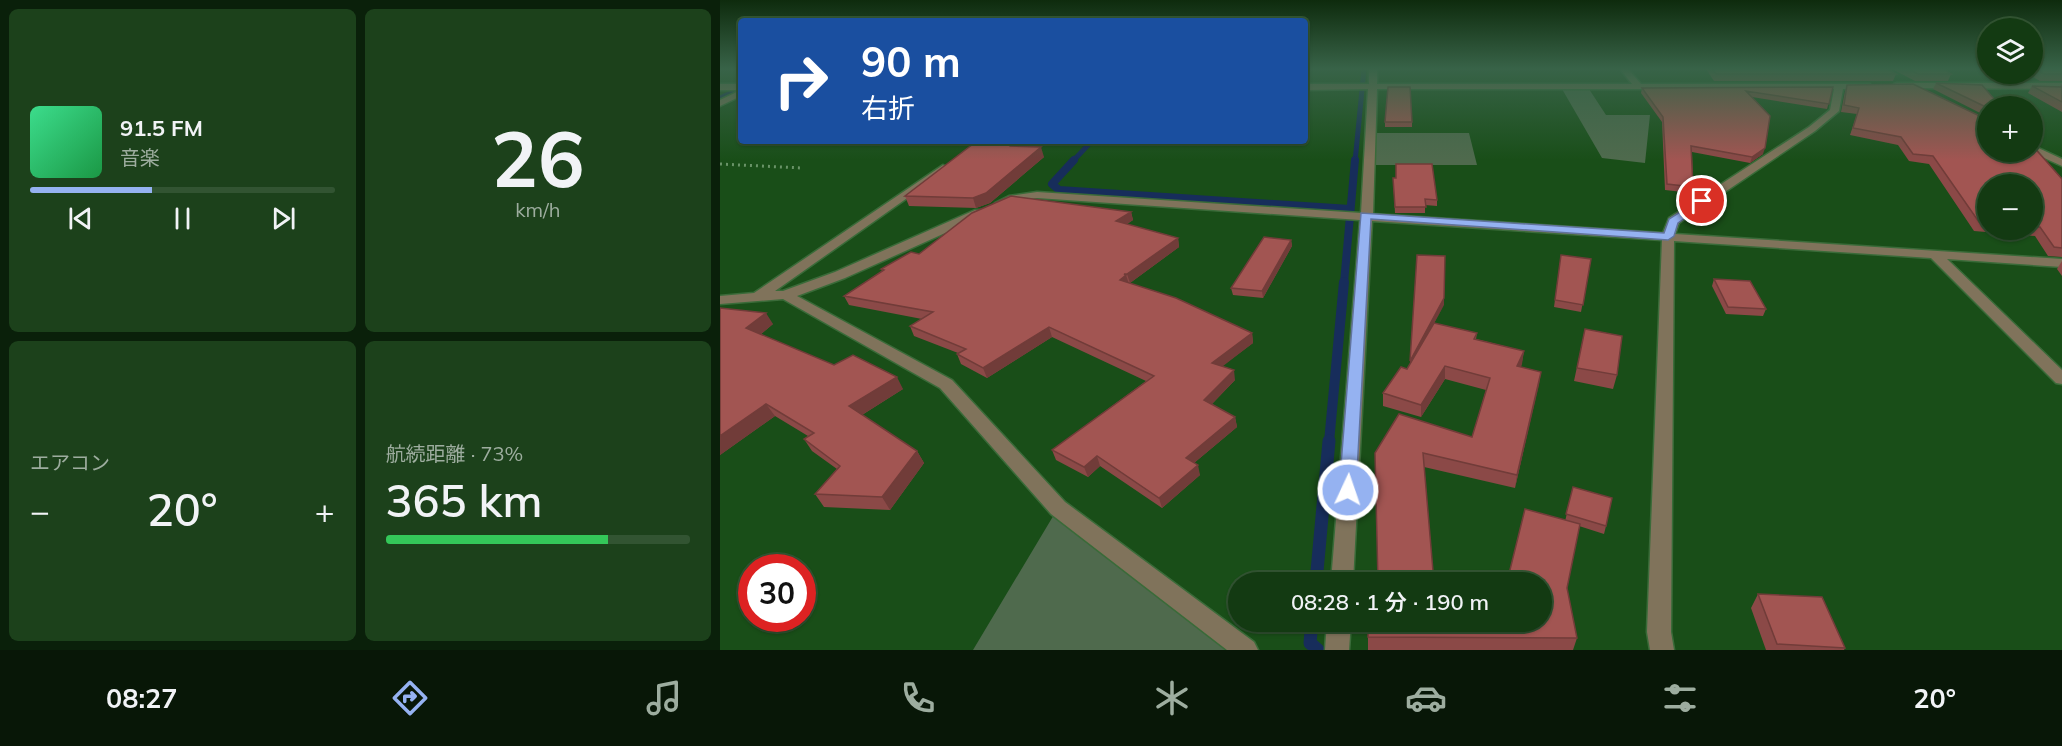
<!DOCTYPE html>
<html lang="ja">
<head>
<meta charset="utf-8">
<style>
	:root { --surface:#133a12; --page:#1c411b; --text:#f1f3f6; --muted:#9dad9f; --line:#325432; --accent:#95b2f1 }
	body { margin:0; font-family:Mulish,"Noto Sans JP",sans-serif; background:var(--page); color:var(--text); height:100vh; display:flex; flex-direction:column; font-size:22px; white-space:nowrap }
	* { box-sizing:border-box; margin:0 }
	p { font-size:20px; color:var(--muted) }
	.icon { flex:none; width:33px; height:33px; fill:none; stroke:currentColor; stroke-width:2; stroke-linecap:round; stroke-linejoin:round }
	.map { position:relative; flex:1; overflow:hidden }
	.sheet { display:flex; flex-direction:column; gap:9px; padding:9px; background:#0a200a; width:720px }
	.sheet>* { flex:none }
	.banner { position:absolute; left:18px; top:18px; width:570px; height:126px; border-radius:6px; box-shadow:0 2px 4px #0004,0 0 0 2px var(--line); background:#1a4fa0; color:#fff; overflow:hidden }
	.controls { position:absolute; left:1257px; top:18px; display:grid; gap:12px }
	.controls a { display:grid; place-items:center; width:66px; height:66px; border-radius:50%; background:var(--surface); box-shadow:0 2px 4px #0004,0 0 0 2px var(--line); font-size:30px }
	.speed { position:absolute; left:18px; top:554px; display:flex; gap:12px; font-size:30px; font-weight:700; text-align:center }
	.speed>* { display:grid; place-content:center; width:78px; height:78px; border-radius:50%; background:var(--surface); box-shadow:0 2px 4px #0004,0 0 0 2px var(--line); line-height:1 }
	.speed .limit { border:9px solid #d22; background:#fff; color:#111 }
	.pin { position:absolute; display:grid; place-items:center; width:51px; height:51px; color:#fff; margin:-26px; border:3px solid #fff; border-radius:50%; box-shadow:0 2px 6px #0007 }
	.me { position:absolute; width:66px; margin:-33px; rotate:3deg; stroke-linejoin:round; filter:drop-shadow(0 0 4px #0008) }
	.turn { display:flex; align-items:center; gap:21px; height:126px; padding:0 24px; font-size:27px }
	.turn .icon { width:78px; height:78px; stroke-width:2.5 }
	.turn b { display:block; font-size:42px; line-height:51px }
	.big { font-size:45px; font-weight:600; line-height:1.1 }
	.sheet .card { flex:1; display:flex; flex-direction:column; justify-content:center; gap:9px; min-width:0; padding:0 21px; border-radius:9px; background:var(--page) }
	.sheet .dial { align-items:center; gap:0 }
	.dial b { font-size:78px; line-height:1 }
	.song { display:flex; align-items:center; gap:18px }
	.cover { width:72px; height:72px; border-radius:9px; background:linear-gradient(135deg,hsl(150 70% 55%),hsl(140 70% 35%)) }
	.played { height:6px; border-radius:3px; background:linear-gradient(90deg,var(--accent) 40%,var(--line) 40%) }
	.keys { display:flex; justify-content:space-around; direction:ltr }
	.heat { display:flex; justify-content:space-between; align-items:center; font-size:33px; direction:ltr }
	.charge { height:9px; border-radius:4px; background:linear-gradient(90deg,#34c759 73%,var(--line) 0) }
	.sheet .tiles { flex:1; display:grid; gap:9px; grid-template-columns:repeat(2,1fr) }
	.trip { position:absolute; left:508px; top:572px; width:324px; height:60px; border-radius:30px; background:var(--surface); box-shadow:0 2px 4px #0004,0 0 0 2px var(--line); font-weight:600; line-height:60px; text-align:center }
	.tabs { display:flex; height:96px; justify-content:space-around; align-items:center; background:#081707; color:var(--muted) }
	.tabs .icon { width:42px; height:42px }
	.tabs .current { color:var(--accent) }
	.tabs b { font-size:27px; color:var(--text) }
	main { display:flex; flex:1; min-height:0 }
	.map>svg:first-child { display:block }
	.green { fill:#4f6a4d }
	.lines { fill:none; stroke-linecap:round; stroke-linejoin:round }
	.stream-far3 { stroke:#172d5b; stroke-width:5 }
	.stream-far2 { stroke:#172d5b; stroke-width:8 }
	.stream-far1 { stroke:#172d5b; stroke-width:10 }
	.stream { stroke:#172d5b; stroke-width:13 }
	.minor-casing { stroke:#3a6b39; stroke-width:3 }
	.path { stroke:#699367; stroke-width:3; stroke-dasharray:2 4; stroke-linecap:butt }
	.minor { fill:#80735b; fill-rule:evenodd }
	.wall { fill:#8b4947; fill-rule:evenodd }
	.shaded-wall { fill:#713c39 }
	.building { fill:#a25552; stroke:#713c39; stroke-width:1.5 }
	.route { fill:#95b2f1; stroke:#61749d; stroke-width:1.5 }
</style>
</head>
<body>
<main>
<section class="sheet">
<div class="tiles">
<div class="card">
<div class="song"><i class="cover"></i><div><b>91.5 FM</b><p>音楽</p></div></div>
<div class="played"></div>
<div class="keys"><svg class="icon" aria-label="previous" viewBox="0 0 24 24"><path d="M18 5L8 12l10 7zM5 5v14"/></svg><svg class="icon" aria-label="pause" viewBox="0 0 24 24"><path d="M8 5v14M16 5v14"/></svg><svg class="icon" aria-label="next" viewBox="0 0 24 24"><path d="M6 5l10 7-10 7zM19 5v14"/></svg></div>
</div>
<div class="card dial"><b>26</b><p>km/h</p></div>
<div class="card"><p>エアコン</p>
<div class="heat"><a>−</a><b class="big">20°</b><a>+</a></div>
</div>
<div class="card"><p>航続距離 · 73%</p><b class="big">365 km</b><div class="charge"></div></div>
</div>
</section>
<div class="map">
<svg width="1342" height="650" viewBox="0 0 1342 650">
	<rect width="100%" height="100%" fill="#194e18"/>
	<path class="green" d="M842,89H869L886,115H930L925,163L882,158Z
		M652,133H749L757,165H652Z
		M338,508L512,650H253Z"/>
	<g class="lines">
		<path class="stream-far3" d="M0,98L13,92H21
			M352,162L372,141
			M635,162L644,69"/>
		<path class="stream-far2" d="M354,160L332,184L339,190L630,209
			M624,283L635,160"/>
		<path class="stream-far1" d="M609,442L624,282"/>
		<path class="stream" d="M596,582L609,441
			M592,621L590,643L598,650"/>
		<defs>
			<path id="minor" d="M649,69H657V84H912L900,69H908L921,84H1150V88L1147,89H1123L1119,111L1095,131L959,223L955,234L1342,259V267L1227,259L1342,370V384L1336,383L1211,258L954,241L951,632L954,650H930L927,632L942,240L652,221L633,582H611L640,220L317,198L295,201L281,207L275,203L289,196L317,192L641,213L648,89L585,90V84H649ZM657,89H1114L1110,110L1089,127L949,218L943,233L653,214Z
				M1177,83H1342V89L1174,88V84Z
				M0,84H21V90H0Z
				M21,90V96L0,106V100Z
				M1312,145L1342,159V166L1311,152Z
				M223,165L228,168L227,170L55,291H63L115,272L255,210H263V216L125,278L77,296L232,380L345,502L534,642L538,650H507L331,514L220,388L63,299L0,304V296L34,293Z
				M607,621H631L629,650H605Z"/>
		</defs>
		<use href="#minor" class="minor-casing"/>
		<path class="path" d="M0,164L82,168"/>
		<use href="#minor" class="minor"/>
	</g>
	<path class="wall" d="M986,69H1168L1176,74L1173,81H994Z
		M1172,69H1224L1231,74L1228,81H1195Z
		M1312,69H1342V81H1320L1308,74H1312Z
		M1216,83L1268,106V117L1213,89Z
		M1342,84V112L1308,93L1312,86L1340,87Z
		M1127,85L1342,179V257L1328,256L1315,236L1254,231L1209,164L1189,161L1178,145L1130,135L1137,114L1121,112L1125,91ZM1268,184H1312V230H1268Z
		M1113,87L1107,109L1032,97L1043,154L1030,163L972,152L973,187L972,193L945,190L942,122L921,93L922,88Z
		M665,122H692V127H665Z
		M257,141H302L304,147L324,157L270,203L256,208L189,206L185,196Z
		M673,178L717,200V206L705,205V213H675Z
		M411,212L413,220L407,224L458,238L459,247L410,283L532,333L533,343L502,366L515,380L492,404L515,417L517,427L474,463L480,475L442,508L380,466L368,477L336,460L332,450L426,381L332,337L267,378L241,364L237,354L238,353L194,336L190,326L202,319L129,305L124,296L162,271L161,269L199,254Z
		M571,240L572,246L543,298L513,295L511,288Z
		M841,255L871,259L861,312L834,307Z
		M1342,261V276L1337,269Z
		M994,279L1046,309L1043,316L1006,314L992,286Z
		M724,305L714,323L757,333L756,339L804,351L801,367L821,372L795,488L704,467L658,582L655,453L752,437L766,390L725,379L701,417L663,406V393L687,369Z
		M0,308L53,324L40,335L114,365L183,389L142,415L197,451L204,463L170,510L104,507L95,494L117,469L92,451L84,439L88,436L55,416L0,455Z
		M865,329L897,375L893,389L854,381Z
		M853,487L886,526L884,534L859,526L847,588L857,638L853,650H648V637L822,621Z
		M1038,594L1125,648L1124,650H1046L1031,608Z"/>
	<path class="shaded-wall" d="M298,141H302L304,147L291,146Z
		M321,147L324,157L270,203L256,208L253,198Z
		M1045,148L1043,154L1030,163L1032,157Z
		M411,212L413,220L398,230L396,221Z
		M458,238L459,247L410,283L407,274Z
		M571,240L572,246L543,298L542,291Z
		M406,275L409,284L400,280Z
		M724,298V305L690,368V361Z
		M46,313L53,324L34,340L26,328Z
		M329,327L332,337L267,378L263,368Z
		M532,333L533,343L494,373L492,363Z
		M804,351L802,364L795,379L797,366Z
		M725,366V379L701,417V405Z
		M514,370L515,380L486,410L484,400Z
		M821,372L819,385L795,488L797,475Z
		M177,377L183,389L137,418L129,406Z
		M46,404L55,416L0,455V436Z
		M515,417L517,427L468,468L466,458Z
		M197,451L204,463L170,510L162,497Z
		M377,456L380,466L368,477L364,467Z
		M478,465L480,475L442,508L439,498Z"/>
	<path class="building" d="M992,69H1168L1176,74H996Z
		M1188,69H1224L1231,74H1198Z
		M1316,69H1342V74H1324Z
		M1216,83L1262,85L1280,106H1268V108Z
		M1193,84L1268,120V152H1312V145L1342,179V248L1334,247L1320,227H1312V184H1268V223L1259,222L1213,156L1193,154L1181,137L1133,128L1139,108L1124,105L1127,85Z
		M1312,86L1342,87V102Z
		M668,87H690L692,122H665Z
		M1113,87L1109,104L1026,91L1050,116L1045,148L1032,157L971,146L973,187L947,184L943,117L922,88Z
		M257,141H298L291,146L321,147L266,193L253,198L185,196Z
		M676,164H712L717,200L705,199L706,207H675L673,178H676Z
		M291,196L411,212L396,221L458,238L407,274H404L406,275L400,280L456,298L532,333L492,363L514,370L484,400L515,417L466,458L478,465L439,498L377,456L364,467L332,450L434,376L329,327L263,368L237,354L246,349L190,326L213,312L124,296L164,270L161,269L191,252L199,254L252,213Z
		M544,237L571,240L542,291L511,288Z
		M697,255L725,256L724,298L690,361Z
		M841,255L871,259L863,305L835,300Z
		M994,279L1030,281L1046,309L1008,307Z
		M0,308L46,313L26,328L114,365L133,355L177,377L129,406L197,451L162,497L95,494L120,466L84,439L94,433L46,404L0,436Z
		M714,323L757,333L754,339L804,351L797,366L821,372L797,475L703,453L713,571H723L724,582H658L655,453L679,414L752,437L770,378L725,366L701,405L663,393L681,367L687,369Z
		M865,329L902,336L897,375L857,368Z
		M853,487L892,498L886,526L846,514Z
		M805,509L860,524L847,588L857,638L648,637V621H822V582H787Z
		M1038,594L1102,597L1125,648L1057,644Z"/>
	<linearGradient id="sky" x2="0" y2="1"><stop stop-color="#0e2b0d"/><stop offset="0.43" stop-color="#386348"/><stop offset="1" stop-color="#386348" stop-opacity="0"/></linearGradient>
	<rect width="1342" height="160" fill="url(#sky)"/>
	<path class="route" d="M982,198L986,199V204L958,223L954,236L948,240L651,219L636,490L634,495L628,497L621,495L619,490L641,213L944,233L949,219Z"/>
</svg>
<div class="controls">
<a><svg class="icon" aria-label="layers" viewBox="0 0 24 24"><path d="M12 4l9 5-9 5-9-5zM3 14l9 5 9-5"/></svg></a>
<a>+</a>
<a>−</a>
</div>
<div class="speed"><div class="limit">30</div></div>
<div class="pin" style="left:982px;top:201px;background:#d93025"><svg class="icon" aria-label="arrive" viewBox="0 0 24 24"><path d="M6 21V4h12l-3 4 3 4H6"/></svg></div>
<svg class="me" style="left:628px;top:490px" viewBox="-20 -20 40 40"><circle r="17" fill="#95b2f1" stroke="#fff" stroke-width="3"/><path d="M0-11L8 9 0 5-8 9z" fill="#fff"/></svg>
<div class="trip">08:28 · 1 分 · 190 m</div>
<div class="banner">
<div class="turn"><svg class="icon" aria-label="right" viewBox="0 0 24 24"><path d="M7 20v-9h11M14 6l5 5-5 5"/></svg><div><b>90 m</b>右折</div></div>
</div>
</div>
</main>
<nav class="tabs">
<b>08:27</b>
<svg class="icon current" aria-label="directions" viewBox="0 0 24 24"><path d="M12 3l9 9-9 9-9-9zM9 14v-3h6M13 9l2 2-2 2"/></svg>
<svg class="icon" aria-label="music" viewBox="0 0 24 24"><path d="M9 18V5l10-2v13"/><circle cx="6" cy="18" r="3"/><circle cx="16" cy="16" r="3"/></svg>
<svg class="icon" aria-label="phone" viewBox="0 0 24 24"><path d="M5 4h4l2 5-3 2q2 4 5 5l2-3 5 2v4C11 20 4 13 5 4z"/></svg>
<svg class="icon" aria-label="climate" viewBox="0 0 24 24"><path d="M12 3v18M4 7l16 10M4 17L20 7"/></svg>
<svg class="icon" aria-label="car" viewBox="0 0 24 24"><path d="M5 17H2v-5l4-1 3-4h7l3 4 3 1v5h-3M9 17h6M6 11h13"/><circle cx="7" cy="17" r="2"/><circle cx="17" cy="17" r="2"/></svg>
<svg class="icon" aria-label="filters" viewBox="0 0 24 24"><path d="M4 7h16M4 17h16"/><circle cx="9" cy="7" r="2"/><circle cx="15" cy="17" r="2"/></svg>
<b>20°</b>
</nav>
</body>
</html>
